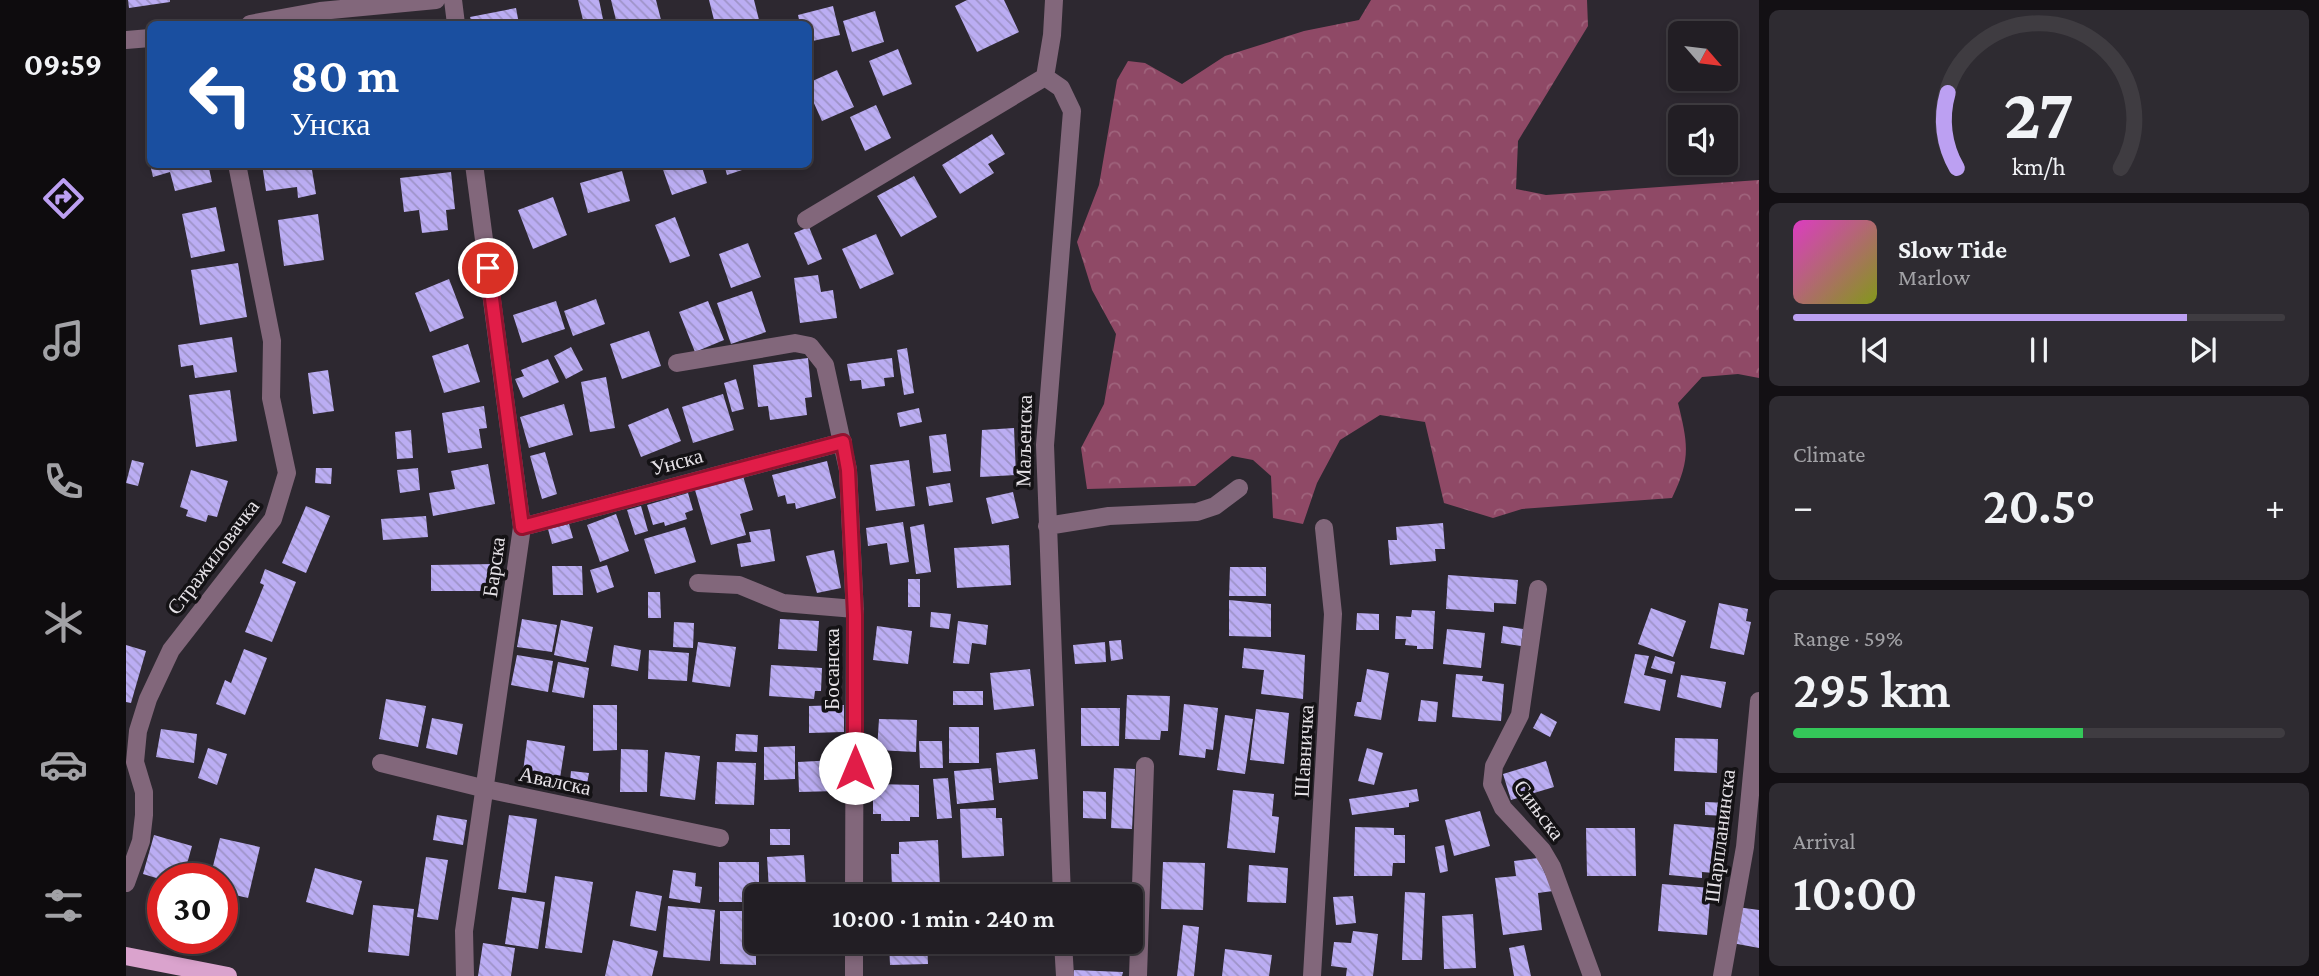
<!DOCTYPE html>
<html lang="en">
<head>
<meta charset="utf-8">
<style>
	:root { --surface:#221e24; --page:#2e2b31; --text:#f1f3f6; --muted:#a2a2a6; --line:#3f3c41; --accent:#bca0f2 }
	body { margin:0; font-family:"Crimson Pro",serif; background:var(--page); color:var(--text); height:100vh; display:flex; flex-direction:column; font-size:26px; white-space:nowrap }
	* { box-sizing:border-box; margin:0 }
	p { font-size:23px; color:var(--muted) }
	.icon { flex:none; width:38px; height:38px; fill:none; stroke:currentColor; stroke-width:2; stroke-linecap:round; stroke-linejoin:round }
	.map { position:relative; flex:1; overflow:hidden }
	.side { display:flex; flex-direction:column; gap:10px; padding:10px; background:#131014; width:560px }
	.side>* { flex:none }
	.guide { position:absolute; left:21px; top:21px; width:665px; height:147px; border-radius:10px; box-shadow:0 4px 10px #0003,0 0 0 2px var(--line); background:#1a4fa0; color:#fff; overflow:hidden }
	.needle { width:46px; rotate:118deg }
	.buttons { position:absolute; left:1542px; top:21px; display:grid; gap:14px }
	.buttons a { display:grid; place-items:center; width:70px; height:70px; border-radius:10px; background:var(--surface); box-shadow:0 4px 10px #0003,0 0 0 2px var(--line); font-size:35px }
	.speed { position:absolute; left:21px; top:863px; display:flex; gap:14px; font-size:35px; font-weight:700; text-align:center }
	.speed>* { display:grid; place-content:center; width:91px; height:91px; border-radius:50%; background:var(--surface); box-shadow:0 4px 10px #0003,0 0 0 2px var(--line); line-height:1 }
	.speed .limit { border:10px solid #d22; background:#fff; color:#111 }
	.pin { position:absolute; display:grid; place-items:center; width:60px; height:60px; color:#fff; margin:-30px; border:4px solid #fff; border-radius:50%; box-shadow:0 2px 7px #0007 }
	.me { position:absolute; width:77px; margin:-38px; rotate:0deg; stroke-linejoin:round; filter:drop-shadow(0 0 5px #0008) }
	.turn { display:flex; align-items:center; gap:24px; height:147px; padding:0 28px; font-size:32px }
	.turn .icon { width:91px; height:91px; stroke-width:2.5 }
	.turn b { display:block; font-size:49px; line-height:60px }
	.big { font-size:52px; font-weight:600; line-height:1.1 }
	.side .widget { flex:1; display:flex; flex-direction:column; justify-content:center; gap:10px; min-width:0; padding:0 24px; border-radius:10px; background:var(--page) }
	.side .dial { align-items:center; gap:0 }
	.dial svg { height:182px; overflow:visible; fill:none; stroke:var(--line); stroke-width:7; stroke-linecap:round; text-anchor:middle }
	.dial text { fill:var(--text); stroke:none }
	.song { display:flex; align-items:center; gap:21px }
	.cover { width:84px; height:84px; border-radius:10px; background:linear-gradient(135deg,hsl(310 70% 55%),hsl(70 70% 35%)) }
	.played { height:7px; border-radius:4px; background:linear-gradient(90deg,var(--accent) 80%,var(--line) 80%) }
	.keys { display:flex; justify-content:space-around; direction:ltr }
	.heat { display:flex; justify-content:space-between; align-items:center; font-size:38px; direction:ltr }
	.charge { height:10px; border-radius:5px; background:linear-gradient(90deg,#34c759 59%,var(--line) 0) }
	.trip { position:absolute; left:618px; top:884px; width:399px; height:70px; border-radius:10px; background:var(--surface); box-shadow:0 4px 10px #0003,0 0 0 2px var(--line); font-weight:600; line-height:70px; text-align:center }
	main { display:flex; flex:1; min-height:0 }
	.tabs { display:flex; flex-direction:column; width:126px; justify-content:space-around; align-items:center; background:#0e0c0e; color:var(--muted) }
	.tabs .icon { width:49px; height:49px }
	.tabs .on { color:var(--accent) }
	.tabs b { font-size:32px; color:var(--text) }
	.map>svg:first-child { display:block }
	.forest { fill:url(#forest-crowns) }
	.building { fill:url(#building-back-hatch) }
	.lines { fill:none; stroke-linecap:round; stroke-linejoin:round }
	.minor { stroke:#82677b; stroke-width:18 }
	.major { stroke:#daa3cd; stroke-width:18 }
	.route-casing { stroke:#92132f; stroke-width:18 }
	.route { stroke:#e11d48; stroke-width:12 }
	.labels { text-anchor:middle; dominant-baseline:central; stroke-width:7; stroke-linejoin:round; paint-order:stroke }
	.street-label { font-size:21px; fill:#e6e2e7; stroke:#141215 }
</style>
</head>
<body>
<main>
<nav class="tabs">
<b>09:59</b>
<svg class="icon on" aria-label="directions" viewBox="0 0 24 24"><path d="M12 3l9 9-9 9-9-9zM9 14v-3h6M13 9l2 2-2 2"/></svg>
<svg class="icon" aria-label="music" viewBox="0 0 24 24"><path d="M9 18V5l10-2v13"/><circle cx="6" cy="18" r="3"/><circle cx="16" cy="16" r="3"/></svg>
<svg class="icon" aria-label="phone" viewBox="0 0 24 24"><path d="M5 4h4l2 5-3 2q2 4 5 5l2-3 5 2v4C11 20 4 13 5 4z"/></svg>
<svg class="icon" aria-label="climate" viewBox="0 0 24 24"><path d="M12 3v18M4 7l16 10M4 17L20 7"/></svg>
<svg class="icon" aria-label="car" viewBox="0 0 24 24"><path d="M5 17H2v-5l4-1 3-4h7l3 4 3 1v5h-3M9 17h6M6 11h13"/><circle cx="7" cy="17" r="2"/><circle cx="17" cy="17" r="2"/></svg>
<svg class="icon" aria-label="filters" viewBox="0 0 24 24"><path d="M4 7h16M4 17h16"/><circle cx="9" cy="7" r="2"/><circle cx="15" cy="17" r="2"/></svg>
</nav>
<div class="map">
<svg width="1633" height="976" viewBox="0 0 1633 976">
	<defs>
		<pattern id="forest-crowns" width="20" height="18" patternUnits="userSpaceOnUse" patternTransform="scale(1.75)"><rect width="20" height="18" fill="#8f4966"/><path d="M2 6a3 3 0 1 1 6 0M12 15a3 3 0 1 1 6 0" fill="none" stroke="#9f637c"/></pattern>
		<pattern id="building-back-hatch" width="6" height="6" patternUnits="userSpaceOnUse" patternTransform="scale(1.75)"><rect width="6" height="6" fill="#bbadf3"/><path d="M-1 5l2 2M0 0l6 6M5-1l2 2" fill="none" stroke="#9e93c8"/></pattern>
	</defs>
	<rect width="100%" height="100%" fill="#2d2830"/>
	<path class="forest" d="M1245,0H1461L1462,26L1392,141L1390,189L1420,195L1633,180V378L1612,374L1576,377L1552,403C1562,444 1565,459 1546,498L1396,509L1367,518L1318,503L1299,422L1254,415L1214,440L1191,483L1177,524L1147,518L1145,476L1127,460L1106,456L1069,486L961,489L955,448L978,404L990,334L966,290L951,242L973,185L991,80L1002,61L1019,63L1056,84L1099,56L1178,31L1233,20Z"/>
	<path class="building" d="M2,0H44V2L3,8Z
		M452,0H473L478,24H458Z
		M485,0H530L536,24H491Z
		M583,0H628L633,20L618,24H589Z
		M841,0H878L893,32L851,52L829,6Z
		M707,6L714,35L682,42V24H674L672,15Z
		M390,8L393,24H346L344,17Z
		M749,11L758,42L726,52L717,21Z
		M772,49L786,84L757,96L743,61Z
		M711,70L728,107L696,121L682,90V83Z
		M750,105L765,138L739,151L724,117Z
		M866,134L879,154L862,164L868,173L834,194L816,165Z
		M24,164H82L86,182L49,191L44,172L27,177Z
		M136,164H185L190,194L172,198L171,187L140,191Z
		M535,164H575L581,183L546,195Z
		M598,164H630L631,165L601,175Z
		M496,171L504,201L462,213L454,183Z
		M325,172L329,209L320,210L322,230L296,233L293,210L278,212L274,178Z
		M788,176L811,217L775,237L751,196Z
		M427,197L441,235L407,249L392,210Z
		M90,207L99,251L65,258L56,214Z
		M192,214L198,260L158,266L152,220Z
		M549,217L564,256L544,263L529,225Z
		M683,227L696,259L682,265L668,233Z
		M750,234L768,274L734,289L716,249Z
		M622,243L635,277L605,288L593,254Z
		M112,263L121,317L74,325L65,270Z
		M692,275L695,292L707,290L711,318L674,323L668,278Z
		M323,279L338,318L304,332L289,293Z
		M626,291L640,332L605,344L591,303Z
		M470,299L479,324L447,336L438,311Z
		M430,301L439,329L396,343L387,315Z
		M582,301L598,340L569,352L553,312Z
		M523,331L535,366L496,379L484,344Z
		M106,337L111,372L69,378L67,365L55,367L52,345Z
		M342,344L354,382L318,393L306,356Z
		M445,347L457,370L440,379L428,356Z
		M781,348L788,393L778,395L771,350Z
		M682,358L686,397L679,398L681,415L644,420L642,406L632,407L627,365Z
		M766,358L768,377L758,378L759,386L736,389L735,380L724,381L721,364Z
		M422,359L433,382L397,398L389,379L398,376L395,370Z
		M202,370L208,411L187,414L182,373Z
		M480,377L489,428L464,432L455,382Z
		M610,379L618,409L606,412L598,383Z
		M104,390L111,441L70,447L63,395Z
		M597,394L608,430L567,443L556,407Z
		M438,404L447,435L403,448L394,417Z
		M358,406L361,428L353,429L356,448L322,453L316,413Z
		M542,408L555,441L515,457L502,425Z
		M793,408L796,422L774,427L771,413Z
		M888,428L890,475L854,477L856,430Z
		M285,430L287,458L271,459L269,432Z
		M820,434L825,471L807,473L803,436Z
		M419,452L431,494L416,499L404,456Z
		M6,460L18,463L12,486L0,483Z
		M783,460L789,506L750,511L744,465Z
		M701,461L710,498L670,509L669,503L661,504L659,495L652,497L646,475Z
		M362,464L369,504L307,516L303,493L329,489L325,471Z
		M190,468H206L205,484L189,483Z
		M292,468L294,490L274,493L271,470Z
		M65,470L102,481L91,517L82,515L80,522L60,516L62,510L54,507Z
		M617,476L627,510L614,514L620,535L585,545L569,490Z
		M824,483L827,502L803,506L800,487Z
		M887,492L893,518L866,524L860,498Z
		M562,493L567,510L559,513L561,519L539,526L538,522L527,525L521,505Z
		M180,506L204,516L180,573L156,563Z
		M515,506L522,531L509,535L501,510Z
		M490,514L503,551L474,562L461,525Z
		M300,516L302,537L257,540L255,519Z
		M777,522L783,562L764,565L761,543L742,546L740,528Z
		M1317,523L1319,549H1309L1310,561L1264,565L1262,540H1271L1270,527Z
		M443,524L447,538L426,544L422,529Z
		M798,524L805,572L790,574L784,527Z
		M559,527L570,562L529,574L518,539Z
		M644,529L649,561L615,567L611,544L625,542L623,532Z
		M883,545L885,585L831,588L828,548Z
		M708,550L715,588L691,593L680,556Z
		M369,564V591H305V565Z
		M481,565L488,587L471,593L464,570Z
		M426,566H456L457,595H427Z
		M1104,567H1140V596H1103Z
		M139,569L170,582L146,642L119,632L138,585L134,583Z
		M1322,575L1392,580L1390,604L1368,603V612L1320,609Z
		M782,579H794V607H782Z
		M522,592H534L535,618H522Z
		M1103,600L1145,604V637L1103,636Z
		M1593,603L1622,609L1620,621L1625,622L1618,655L1584,648Z
		M1525,608L1560,621L1547,657L1512,644Z
		M1286,610L1309,611L1307,649H1291V646L1279,645L1280,639H1269L1270,616L1285,617Z
		M805,612L825,614L823,629L804,627Z
		M1231,613L1253,614V630H1230Z
		M396,619L431,625L426,652L391,647Z
		M654,619L693,621L691,651L652,649Z
		M435,620L467,627L460,662L428,655Z
		M832,621L862,625L860,645L846,643L843,664L827,663Z
		M548,622L568,623L567,648L547,647Z
		M751,626L786,631L782,664L747,660Z
		M1377,626L1397,629L1395,646L1375,643Z
		M1321,629L1359,633L1355,668L1317,664Z
		M995,640L997,659L985,661L983,641Z
		M572,642L610,647L604,687L566,682Z
		M979,642L980,662L949,664L947,645Z
		M0,645L20,651L5,703L0,702Z
		M488,645L515,650L512,671L485,666Z
		M1118,648L1179,655L1177,699L1135,694L1138,670L1116,668Z
		M118,649L141,658L119,715L90,704L99,680L105,683Z
		M523,650L563,653L561,681L522,679Z
		M1509,654L1523,656L1518,675L1540,680L1534,711L1498,703Z
		M391,655L427,661L422,692L385,685Z
		M1529,656L1549,662L1546,674L1525,668Z
		M432,662L463,668L458,698L426,692Z
		M645,665L696,668L695,691H689L688,699L643,696Z
		M904,669L908,706L868,710L864,673Z
		M1241,669L1263,673L1255,720L1228,716L1231,702H1235Z
		M1330,674L1357,676L1356,681L1378,684L1375,721L1326,717Z
		M1555,675L1600,682L1595,708L1551,697Z
		M827,691H857V705H827Z
		M1001,695L1044,696L1042,731H1035L1034,740L999,739Z
		M260,699L300,706L292,747L253,739Z
		M1295,700L1312,702L1310,722L1292,721Z
		M1058,704L1092,708L1087,750L1080,749L1079,758L1053,755Z
		M467,705H491V750L467,751Z
		M718,705V732L683,733V706Z
		M955,708H994L993,746H955Z
		M1130,709L1163,713L1158,764L1124,760Z
		M1415,713L1431,722L1424,737L1407,728Z
		M1099,715L1127,719L1119,774L1091,770Z
		M306,718L337,724L331,755L300,748Z
		M753,719L791,720L790,752L751,750Z
		M823,727H853V763H823Z
		M35,729L71,734L68,763L30,757Z
		M610,734L632,735L631,752L609,751Z
		M1549,738L1592,739L1591,773L1548,771Z
		M401,740L439,746L434,778L397,772Z
		M793,741H816L817,768H794Z
		M669,746V779L638,780V747Z
		M82,748L101,754L91,785L72,778Z
		M1241,748L1257,753L1248,785L1232,781Z
		M495,749L522,750L521,792H494Z
		M909,749L912,779L873,783L870,753Z
		M539,752L574,756L569,800L534,796Z
		M710,760L711,791L673,792L672,762Z
		M1420,761L1428,787L1385,800L1377,774Z
		M591,762L630,763L628,805L589,804Z
		M865,768L868,800L831,804L828,771Z
		M988,768L1009,769L1006,829L985,828Z
		M445,771L463,773L459,795L443,793Z
		M822,778L826,818L811,819L807,779Z
		M747,784L793,785V817H784V821H755V814H747Z
		M1291,789L1293,801L1283,803V807L1226,815L1223,799Z
		M1107,790L1148,794L1146,816L1153,817L1149,853L1101,848Z
		M957,791L980,792V819L957,818Z
		M1579,802L1603,803V816L1579,815Z
		M870,808V818H876L878,856L836,858L834,809Z
		M1354,811L1364,846L1328,856L1319,820Z
		M311,815L341,820L337,845L307,840Z
		M383,815L411,819L400,893L372,889Z
		M1548,824L1592,828L1588,873L1576,872V878L1543,875Z
		M1229,827L1268,828V835H1279V863H1267L1266,876H1228Z
		M1460,828H1509L1510,876H1461Z
		M644,829H664V845H644Z
		M28,835L66,846L57,878L37,880L17,874Z
		M94,838L134,847L122,898L96,892V878H84Z
		M812,840L814,889L766,890L765,854H773V842Z
		M1318,845L1322,871L1314,873L1309,847Z
		M678,855L680,888L643,890L641,857Z
		M300,857L322,860L312,920L291,917Z
		M1412,858L1427,891L1412,893L1416,930L1377,935L1369,878L1390,876L1388,861Z
		M593,862H633V896H630V902H593Z
		M1037,862L1079,863L1077,910L1035,909Z
		M1123,865L1162,868L1160,903L1121,902Z
		M189,868L236,881L227,915L180,902Z
		M547,870L570,873L569,886L576,887L574,903L543,898Z
		M429,876L467,882L456,953L419,948Z
		M887,883H918V896H887Z
		M1536,884L1585,888L1581,935L1532,931Z
		M510,891L536,896L530,931L504,926Z
		M1279,892L1299,893L1296,960H1276Z
		M1227,896L1230,923L1210,925L1207,897Z
		M386,897L419,902L412,949L379,944Z
		M247,905L288,909L283,956L242,952Z
		M542,906L589,910L584,961L537,957Z
		M1611,907L1633,910V948L1606,943Z
		M594,911H630V965L594,964Z
		M1347,914L1350,968L1318,969L1316,916Z
		M1057,925L1073,927L1068,976H1051Z
		M1227,931L1252,934L1247,976H1220L1221,968L1205,966L1208,942L1225,943Z
		M487,940L532,951L526,976H479Z
		M647,942H697V950L648,952Z
		M763,942H801L802,964L764,965Z
		M952,942H993V949L953,950Z
		M357,943L389,948L385,976H352Z
		M1398,945L1405,976H1388L1383,948Z
		M1099,949L1146,955L1143,976H1096Z
		M948,970L997,972L996,976H947Z"/>
	<g class="lines">
		<path class="minor" d="M327,0L330,24
			M928,0L926,35L919,77L935,88L946,111L919,445L936,896
			M124,24L194,11L310,0
			M0,40L24,38
			M680,220L919,77
			M551,363L669,343L684,346L699,365L722,470L729,615L728,896
			M921,526L983,516L1071,512L1089,506L1113,488
			M396,527L717,442
			M572,583L613,585L657,603L729,609
			M1412,589L1394,715L1368,766L1366,784L1377,808L1416,850L1426,867L1466,976
			M255,763L360,789L594,838
			M0,883L15,841L18,815V792L9,762L12,731L22,699L45,650L147,519L161,473L145,398L146,341L111,164
			M937,942L939,976
			M339,976L338,931L396,527L348,164
			M728,976V942
			M1012,976L1019,766
			M1186,976L1207,614L1198,528
			M1596,976L1619,847L1633,701"/>
		<path class="major" d="M0,956L102,976"/>
	</g>
	<g class="lines">
		<defs>
			<path id="route" d="M362,268L396,527L717,442L722,470L729,615V768"/>
		</defs>
		<use href="#route" class="route-casing"/>
		<use href="#route" class="route"/>
	</g>
	<g class="labels">
		<g class="street-label">
			<text transform="translate(898 441) rotate(-89)">Маљенска</text>
			<text transform="translate(551 462) rotate(-15)">Унска</text>
			<text transform="translate(87 557) rotate(-53)">Стражиловачка</text>
			<text transform="translate(368 567) rotate(-82)">Барска</text>
			<text transform="translate(706 669) rotate(-90)">Босанска</text>
			<text transform="translate(1178 751) rotate(-87)">Шавничка</text>
			<text transform="translate(429 781) rotate(12)">Авалска</text>
			<text transform="translate(1413 810) rotate(53)">Сињска</text>
			<text transform="translate(1594 836) rotate(-83)">Шарпланинска</text>
		</g>
	</g>
</svg>
<div class="buttons">
<a><svg class="needle" viewBox="-14 -14 28 28"><path d="M0-13l5 13h-10z" fill="#e53935"/><path d="M0 13l5-13h-10z" fill="#a2a2a6"/></svg></a>
<a><svg class="icon" aria-label="sound" viewBox="0 0 24 24"><path d="M4 9h4l5-4v14l-5-4H4zM17 9q2 3 0 6"/></svg></a>
</div>
<div class="speed"><div class="limit">30</div></div>
<div class="pin" style="left:362px;top:268px;background:#d93025"><svg class="icon" aria-label="arrive" viewBox="0 0 24 24"><path d="M6 21V4h12l-3 4 3 4H6"/></svg></div>
<svg class="me" style="left:729px;top:768px" viewBox="-20 -20 40 40"><circle r="19" fill="#fff"/><path d="M0-13L10 11 0 6-10 11z" fill="#e11d48"/></svg>
<div class="trip">10:00 · 1 min · 240 m</div>
<div class="guide">
<div class="turn"><svg class="icon" aria-label="left" viewBox="0 0 24 24"><path d="M17 20v-9H6M10 6l-5 5 5 5"/></svg><div><b>80 m</b>Унска</div></div>
</div>
</div>
<section class="side">
<div class="widget dial"><svg viewBox="0 0 100 80">
<path d="M14 69A42 42 0 1 1 86 69"/>
<path d="M14 69A42 42 0 0 1 10 36" stroke="#bca0f2"/>
<text x="50" y="56" font-size="32" font-weight="700">27</text>
<text x="50" y="72" font-size="11">km/h</text>
</svg></div>
<div class="widget">
<div class="song"><i class="cover"></i><div><b>Slow Tide</b><p>Marlow</p></div></div>
<div class="played"></div>
<div class="keys"><svg class="icon" aria-label="previous" viewBox="0 0 24 24"><path d="M18 5L8 12l10 7zM5 5v14"/></svg><svg class="icon" aria-label="pause" viewBox="0 0 24 24"><path d="M8 5v14M16 5v14"/></svg><svg class="icon" aria-label="next" viewBox="0 0 24 24"><path d="M6 5l10 7-10 7zM19 5v14"/></svg></div>
</div>
<div class="widget"><p>Climate</p>
<div class="heat"><a>−</a><b class="big">20.5°</b><a>+</a></div>
</div>
<div class="widget"><p>Range · 59%</p><b class="big">295 km</b><div class="charge"></div></div>
<div class="widget"><p>Arrival</p><b class="big">10:00</b></div>
</section>
</main>
</body>
</html>
